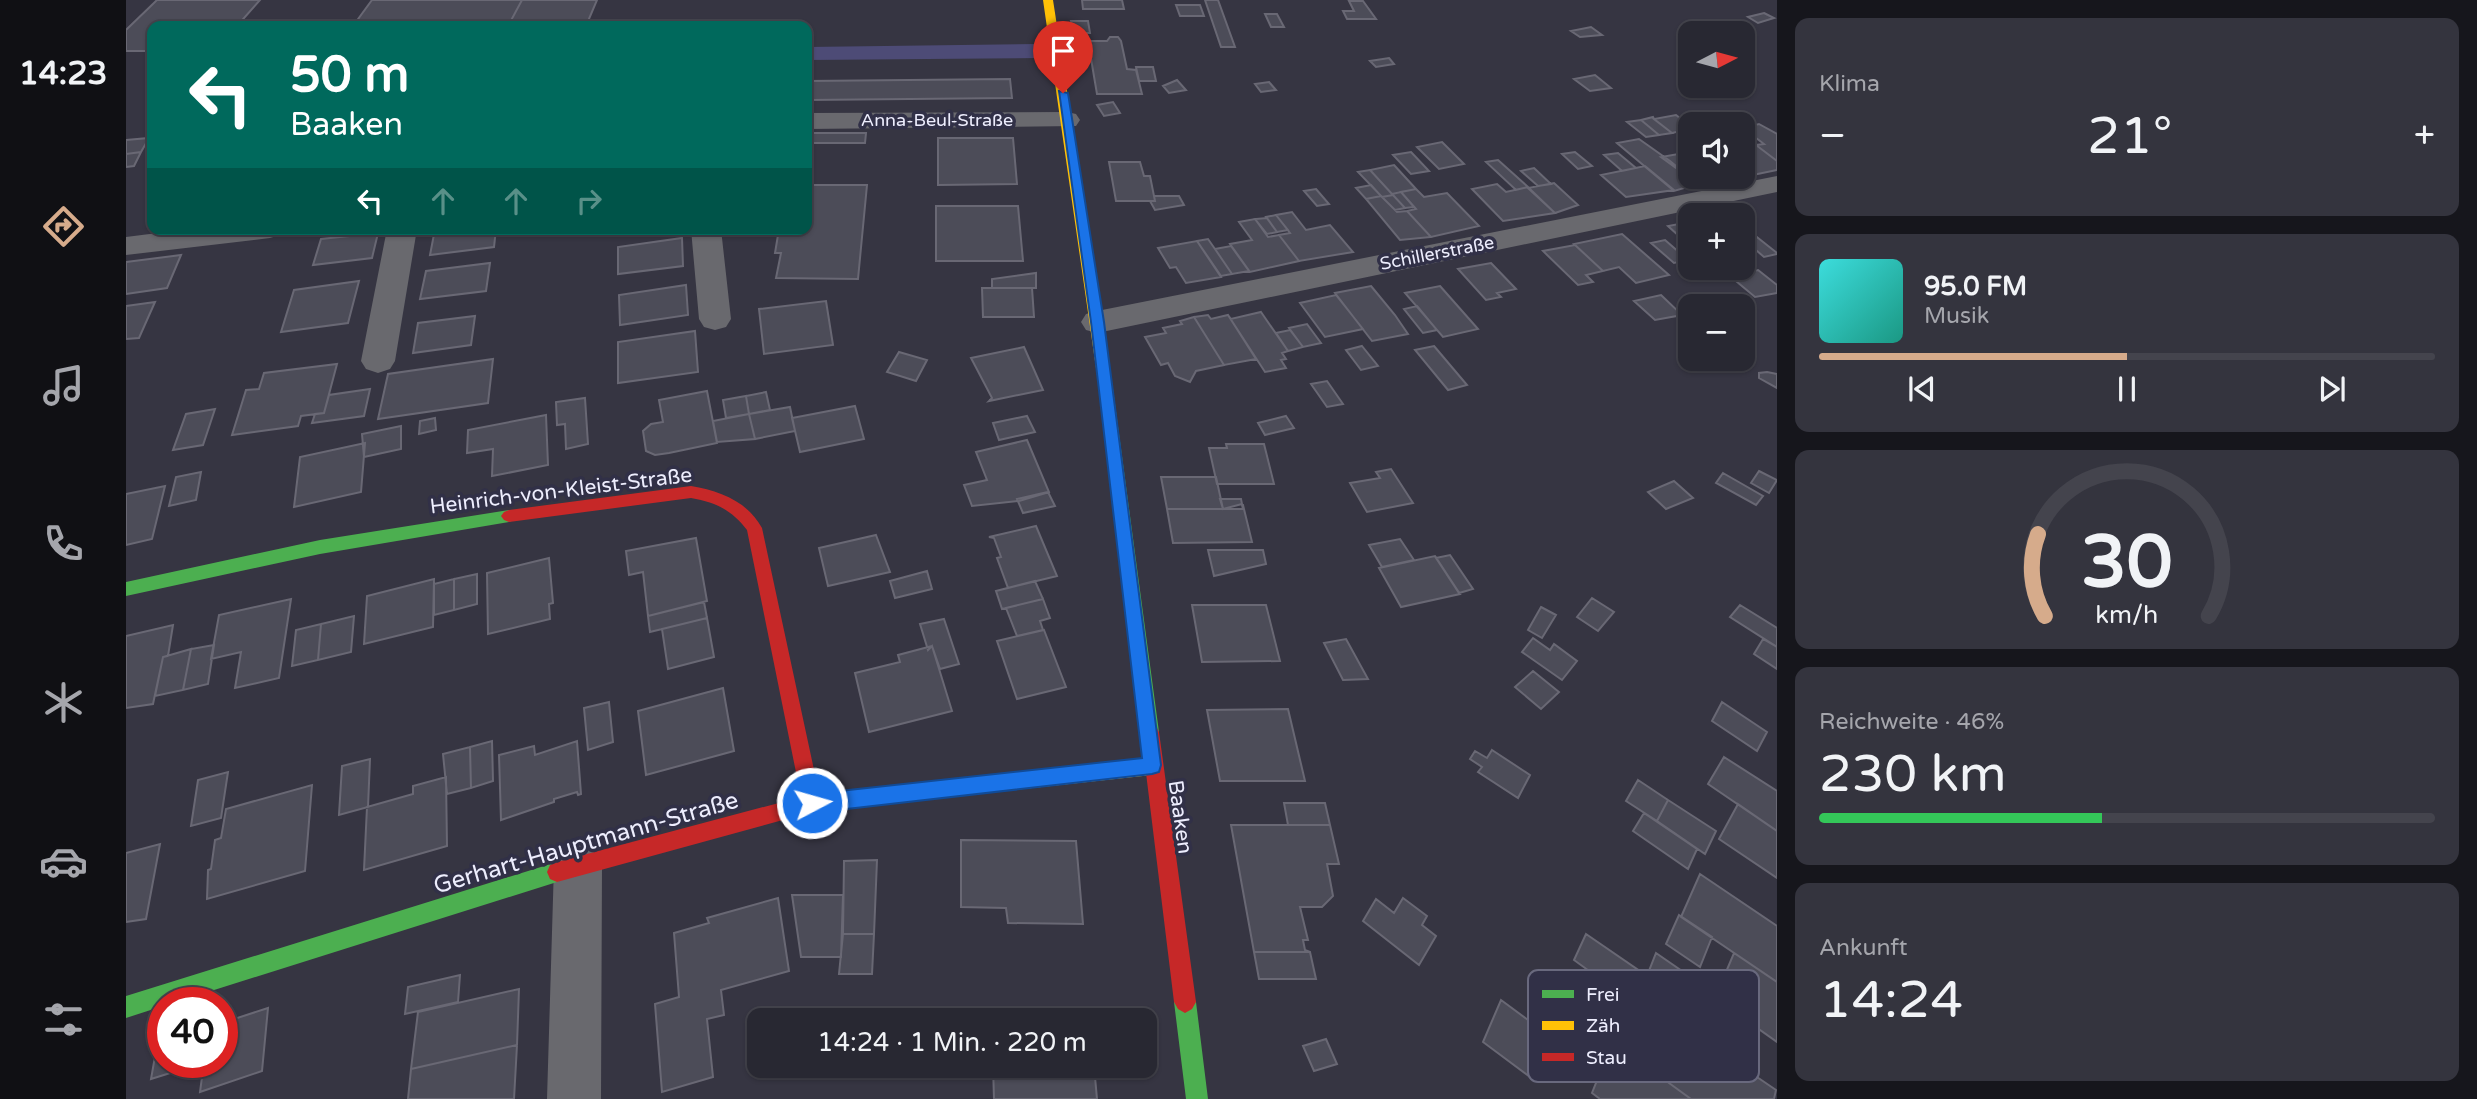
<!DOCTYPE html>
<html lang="de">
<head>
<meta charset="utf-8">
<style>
	:root { --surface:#282832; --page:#34343e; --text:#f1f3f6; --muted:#a5a6ac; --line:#44444d; --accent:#d6ab8b }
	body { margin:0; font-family:"Varela Round",sans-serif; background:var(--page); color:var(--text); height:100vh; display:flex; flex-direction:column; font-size:26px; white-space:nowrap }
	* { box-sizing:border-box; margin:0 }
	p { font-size:23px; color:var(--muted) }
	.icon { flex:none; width:38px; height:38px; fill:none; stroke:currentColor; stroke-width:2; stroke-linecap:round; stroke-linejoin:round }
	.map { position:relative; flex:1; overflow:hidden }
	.sheet { display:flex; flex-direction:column; gap:18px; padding:18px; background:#16161c; width:700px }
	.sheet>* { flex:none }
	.hud { position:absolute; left:21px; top:21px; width:665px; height:214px; border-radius:14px; box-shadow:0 2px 5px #0004,0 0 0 2px var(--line); background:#00695c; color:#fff; overflow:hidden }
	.needle { width:46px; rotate:84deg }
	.buttons { position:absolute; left:1552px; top:21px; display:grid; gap:14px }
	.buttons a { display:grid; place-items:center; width:77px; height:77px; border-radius:14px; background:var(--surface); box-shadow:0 2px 5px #0004,0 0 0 2px var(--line); font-size:35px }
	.speed { position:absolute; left:21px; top:987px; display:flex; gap:14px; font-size:35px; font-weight:700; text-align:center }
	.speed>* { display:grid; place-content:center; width:91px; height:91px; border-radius:50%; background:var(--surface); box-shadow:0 2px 5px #0004,0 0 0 2px var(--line); line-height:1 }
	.speed .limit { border:10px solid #d22; background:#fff; color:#111 }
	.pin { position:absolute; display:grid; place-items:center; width:60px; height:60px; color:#fff; margin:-72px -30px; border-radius:50% 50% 50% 0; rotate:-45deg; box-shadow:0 0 7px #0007 }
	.pin .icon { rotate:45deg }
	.me { position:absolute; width:77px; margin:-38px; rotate:84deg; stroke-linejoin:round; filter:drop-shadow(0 0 5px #0008) }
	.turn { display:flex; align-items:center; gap:24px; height:147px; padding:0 28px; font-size:32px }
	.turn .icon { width:91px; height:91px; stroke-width:2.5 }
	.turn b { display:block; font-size:49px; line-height:60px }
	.lanes { display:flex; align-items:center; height:66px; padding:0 28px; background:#0003; justify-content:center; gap:35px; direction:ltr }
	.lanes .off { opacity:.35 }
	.big { font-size:52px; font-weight:600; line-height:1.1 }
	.sheet .tile { flex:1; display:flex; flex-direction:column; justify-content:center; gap:10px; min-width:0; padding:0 24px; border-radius:14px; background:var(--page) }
	.sheet .dial { align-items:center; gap:0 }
	.dial svg { height:182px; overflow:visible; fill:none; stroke:var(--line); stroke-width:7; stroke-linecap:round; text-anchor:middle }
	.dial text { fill:var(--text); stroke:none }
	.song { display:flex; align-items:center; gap:21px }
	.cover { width:84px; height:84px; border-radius:10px; background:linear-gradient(135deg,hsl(180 70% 55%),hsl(170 70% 35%)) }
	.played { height:7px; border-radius:4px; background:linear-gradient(90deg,var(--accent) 50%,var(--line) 50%) }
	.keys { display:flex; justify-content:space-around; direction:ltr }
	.heat { display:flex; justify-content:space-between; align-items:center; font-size:38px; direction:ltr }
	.charge { height:10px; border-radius:5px; background:linear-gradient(90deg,#34c759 46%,var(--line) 0) }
	.trip { position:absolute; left:621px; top:1008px; width:410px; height:70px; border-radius:14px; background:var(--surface); box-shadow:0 2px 5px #0004,0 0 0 2px var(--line); font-weight:600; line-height:70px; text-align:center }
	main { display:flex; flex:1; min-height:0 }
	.menu { display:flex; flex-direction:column; width:126px; justify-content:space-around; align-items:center; background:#101014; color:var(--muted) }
	.menu .icon { width:49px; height:49px }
	.menu .selected { color:var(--accent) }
	.menu b { font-size:32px; color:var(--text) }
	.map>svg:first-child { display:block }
	.green { fill:#4d4b76 }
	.building { fill:#4c4c58; stroke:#696874; stroke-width:2 }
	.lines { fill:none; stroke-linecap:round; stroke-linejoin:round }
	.street { fill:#69696e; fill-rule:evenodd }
	.fast { fill:#4caf50; fill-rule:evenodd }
	.slow { fill:#ffc107; fill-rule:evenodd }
	.jam { fill:#c62828; fill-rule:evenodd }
	.route { fill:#1a73e8; stroke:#114b97; stroke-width:2 }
	.labels { text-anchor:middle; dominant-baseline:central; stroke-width:7; stroke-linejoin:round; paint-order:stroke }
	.far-street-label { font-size:18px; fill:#ededfd; stroke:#313047 }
	.street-label { font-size:21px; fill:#ededfd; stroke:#313047 }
	.near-street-label { font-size:24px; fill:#ededfd; stroke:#313047 }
	.key { fill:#313047; stroke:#69697e; stroke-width:2 }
	.key-label { font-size:19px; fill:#ededfd }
</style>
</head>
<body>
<main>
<nav class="menu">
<b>14:23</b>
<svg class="icon selected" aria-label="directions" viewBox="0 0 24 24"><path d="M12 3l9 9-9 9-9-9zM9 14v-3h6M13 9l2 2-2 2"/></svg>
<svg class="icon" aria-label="music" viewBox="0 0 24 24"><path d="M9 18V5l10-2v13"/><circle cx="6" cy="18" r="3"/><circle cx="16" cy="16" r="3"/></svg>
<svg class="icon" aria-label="phone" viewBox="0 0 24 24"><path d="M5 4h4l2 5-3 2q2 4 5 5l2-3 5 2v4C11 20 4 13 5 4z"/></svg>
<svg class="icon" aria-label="climate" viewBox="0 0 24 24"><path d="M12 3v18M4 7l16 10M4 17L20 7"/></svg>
<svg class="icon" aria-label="car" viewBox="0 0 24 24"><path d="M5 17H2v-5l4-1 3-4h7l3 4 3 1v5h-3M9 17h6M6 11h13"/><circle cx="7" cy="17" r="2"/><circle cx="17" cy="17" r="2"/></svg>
<svg class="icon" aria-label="filters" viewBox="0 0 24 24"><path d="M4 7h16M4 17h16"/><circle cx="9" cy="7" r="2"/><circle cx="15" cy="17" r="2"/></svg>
</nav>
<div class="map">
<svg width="1651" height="1099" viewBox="0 0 1651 1099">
	<rect width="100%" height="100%" fill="#363542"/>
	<path class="green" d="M911,44L913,58L681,60V47Z"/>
	<path class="building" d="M31,0H134L111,26H26V51H0V30Z
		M246,0H396L382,26H227Z
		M396,0H471L460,26H382Z
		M956,0H996L998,9H957Z
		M1079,0H1092L1109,47H1095Z
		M1223,1H1237L1250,19H1221L1217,11H1228Z
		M1050,5H1074L1078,16H1054Z
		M1638,13L1648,18L1632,23L1622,17Z
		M1139,14H1151L1158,27H1145Z
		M945,21H962L964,33H948Z
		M1465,27L1476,35L1454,37L1445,31Z
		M984,37H992L995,41L1001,69L1010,70L1016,94H971L962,41H981Z
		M1263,58L1268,64L1250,67L1244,61Z
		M1010,67H1027L1030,81H1013Z
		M1469,75L1485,88L1464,91L1448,79Z
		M884,79L886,98L681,100V81Z
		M1051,80L1060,90L1043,93L1037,86Z
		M1143,82L1150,90L1135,92L1129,84Z
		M987,102L994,113L978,116L971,105Z
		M1583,111L1600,124H1575L1569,120L1582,118L1574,112Z
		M1550,115L1564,126V129L1546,133L1528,119Z
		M1527,117L1528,119L1546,133L1533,135L1515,120Z
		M1515,120L1533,135L1520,137L1501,122Z
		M1633,124L1651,134V161L1630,145L1638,144L1617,128Z
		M681,133H740L739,143H681Z
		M23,138L15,152L0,154V140Z
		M812,138H887L891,184L812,185Z
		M1513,139L1544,161L1572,184L1548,191L1491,143Z
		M1316,142L1338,164L1313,169L1291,147Z
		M1630,145L1651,161V170L1617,177V148Z
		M15,152L8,166L0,167V154Z
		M1285,152L1302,170L1303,171L1285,174L1267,155Z
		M1449,152L1466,166L1452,169L1436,154Z
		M1492,153L1510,168L1496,171L1478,155Z
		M1558,153L1564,158V177H1588L1593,180L1572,184L1535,157Z
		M1372,160L1402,187L1390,190L1360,162Z
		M983,162H1014L1018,176H1024L1029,201H990Z
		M1268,165L1290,189L1266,194L1244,170Z
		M1519,166L1548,190L1500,197L1475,175Z
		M1408,168L1425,184L1412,186L1395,171Z
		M1244,170L1266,194L1267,195L1256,197L1232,172Z
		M1428,183L1452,205L1429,213L1402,188Z
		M1371,184L1380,192L1402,187L1429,213L1377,221L1346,189Z
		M681,185H741L732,279L650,278L655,253H649L653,229H681Z
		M1245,185L1255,196L1240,199L1230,188Z
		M1190,189L1203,204L1191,206L1178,191Z
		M1290,189L1298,197L1321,193L1353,226L1305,237L1281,211L1290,209L1275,192Z
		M1275,192L1288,207L1279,208L1266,194Z
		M1267,195L1279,208L1269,210L1256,197Z
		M1028,196H1053L1058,205L1029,210L1024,201H1029Z
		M1255,196L1271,212L1281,211L1305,237L1274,240L1240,199Z
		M810,206H892L897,261H810Z
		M1166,212L1180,230L1204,225L1227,252L1173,261L1153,235L1164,233L1150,215Z
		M1150,215L1162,230L1151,232L1140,217Z
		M1141,218L1151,232L1141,234L1129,219Z
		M1129,219L1142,237L1153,235L1173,261L1124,272L1104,244L1126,240L1113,222Z
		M1564,222V246L1542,226Z
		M1617,226L1651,253V254L1638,257L1630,250L1617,253Z
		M309,229H370L368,247L304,255Z
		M252,233L246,258L187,265L195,239Z
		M1496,234L1543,275L1510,283L1493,267L1477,271L1448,244Z
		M556,238L557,266L492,274V247Z
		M1082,239L1089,249L1106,274L1095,276L1071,241Z
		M1539,240L1562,260L1548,263L1525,243Z
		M1071,241L1095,277L1060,283L1050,267L1044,268L1032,248Z
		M1449,245L1477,271L1460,275L1467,282L1452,285L1417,251Z
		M1105,246L1123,271L1106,274L1089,249Z
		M55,255L41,288L0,294V262Z
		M364,263L360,291L294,299L300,271Z
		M1365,263L1390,289L1371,293L1375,297L1360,300L1332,269Z
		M1632,270L1651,285V293L1629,297L1604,276Z
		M910,273V288H866V279Z
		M233,281L222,323L155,332L168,290Z
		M560,285L562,315L494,325L493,295Z
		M1245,286L1269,315L1282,334L1246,341L1209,293Z
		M1314,286L1352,329L1317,337L1279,293Z
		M856,288H906L908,317H857Z
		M1210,295L1237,329L1199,337L1174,303Z
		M1535,295L1556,315L1529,320L1508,301Z
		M700,301L707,345L638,354L633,309Z
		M29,302L13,338L0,339V306Z
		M1291,306L1311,330L1297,333L1278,309Z
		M1135,312L1162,351L1156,353L1160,359L1155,360L1160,368L1139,372L1102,315L1105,319Z
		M1082,315L1085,319L1102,315L1130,359L1098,365L1068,317Z
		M349,316L345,345L287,353L292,323Z
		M1068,317L1098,365L1070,371L1064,382L1049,376L1042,363L1035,365L1019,337L1040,333L1037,328L1056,324L1054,321Z
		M1181,324L1195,343L1177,347L1163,328Z
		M1164,330L1177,347L1162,351L1150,333Z
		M569,331L572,372L492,383V342Z
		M1236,346L1252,366L1235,370L1220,350Z
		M1308,346L1341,385L1322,390L1289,350Z
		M898,347L917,390L863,401L866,398L845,358Z
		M773,352L801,360L790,381L761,372Z
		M367,359L362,403L252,419L262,374Z
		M211,364L198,413L175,416L172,426L106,435L120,390L133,389L138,373Z
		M1641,372L1651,374V388L1633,378V373Z
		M1201,381L1217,404L1201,407L1185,384Z
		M244,389L238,416L186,423L189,414L198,413L203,395Z
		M581,391L591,443L543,453L529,455L520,451L517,431L525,424L537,422L533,400Z
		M640,392L644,410L623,414L620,396Z
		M620,396L623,414L600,418L597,400Z
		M459,398L462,444L440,449L439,424L431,425L430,402Z
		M729,406L738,439L674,452L666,418Z
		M664,407L669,431L629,439L623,414Z
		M89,409L77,445L47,450L60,414Z
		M623,414L629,439L591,442L587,421Z
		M420,415L422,465L366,476L367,449L341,453L342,430Z
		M901,416L909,432L873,440L867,423Z
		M1160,416L1168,428L1139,435L1132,423Z
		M309,418L310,430L293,434L294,421Z
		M275,426V449L238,457L236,434Z
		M901,440L923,492L893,501L846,506L838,485L861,480L850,452Z
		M239,443L235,492L168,507L174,457Z
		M1100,444H1138L1148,484H1091L1083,448H1101Z
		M1265,469L1287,503L1241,512L1224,483L1254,478L1250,472Z
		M1633,471L1651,480L1643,493L1625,483Z
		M75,472L70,500L43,506L50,477Z
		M1597,473L1637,496L1630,505L1590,483Z
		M1035,477H1090L1097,509H1041Z
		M1548,481L1567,498L1540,509L1522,492Z
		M39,486L26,539L0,545V494Z
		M922,492L929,506L897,513L891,499Z
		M1094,499H1115L1116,504L1097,509Z
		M1116,505H1117L1126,542L1047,543L1041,509H1117Z
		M910,526L931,576L882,588L871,558L875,557L868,538L863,537Z
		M750,535L764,572L702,586L693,548Z
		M570,538L581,601L522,616L517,572L503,575L500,551Z
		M1274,539L1288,560L1256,567L1243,545Z
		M1082,550H1137L1140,564L1088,576Z
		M1324,555L1347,589L1333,593L1310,558Z
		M1309,556L1334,594L1275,607L1253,568Z
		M423,558L427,603L423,604L424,619L362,634L361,573Z
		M801,571L806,589L769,598L764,581Z
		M351,574V604L328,610V579Z
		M308,579L307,627L238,644L241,596Z
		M328,579V610L308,615V584Z
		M909,581L917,599L876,609L870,591Z
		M1466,598L1488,612L1472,631L1451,617Z
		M165,599L153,678L109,688L115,652L85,659L93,615Z
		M917,599L924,618L914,621L917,630L891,636L880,608Z
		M578,602L581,618L524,632L522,616Z
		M1066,605H1140L1154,661L1076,662Z
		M1614,605L1651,628V647L1604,617Z
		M1415,607L1430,615L1416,638L1402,630Z
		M228,616L225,652L192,660L195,624Z
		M581,618L588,657L542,669L536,629Z
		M818,619L833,664L814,669L806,646L802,650L794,624Z
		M195,624L192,660L166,666L170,630Z
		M47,625L42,656L37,657L27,704L0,708V636Z
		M918,630L940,687L891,699L871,641Z
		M1407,638L1424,650L1428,644L1451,661L1436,680L1396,652Z
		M1220,639L1242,679L1217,680L1198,643Z
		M1637,639L1651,647V669L1628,654Z
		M88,645L82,684L57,690L65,649Z
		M806,646L826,711L743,732L729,673L774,662L772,655Z
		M65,649L57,690L29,696L37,657Z
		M1407,671L1433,692L1415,709L1389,687Z
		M597,688L608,751L520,775L512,711Z
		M483,702L487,742L462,750L458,708Z
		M1596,702L1641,732L1631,751L1586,721Z
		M1162,709L1179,781H1094L1081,710Z
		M366,741L367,781L345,788L344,747Z
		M451,741L455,794L452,795L451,792L428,799V802L375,820L373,755L408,746L409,755Z
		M344,747L345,788L321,794L317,754Z
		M1366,750L1404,775L1392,798L1352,772L1356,767L1344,759L1349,751L1361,758Z
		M1598,757L1651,791V831L1582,784Z
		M244,759L242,807L213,815L216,766Z
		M102,772L95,818L65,826L72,780Z
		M320,777L321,846L238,870L241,807L287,794V786Z
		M1512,780L1542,800L1531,821L1500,801Z
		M186,785L179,871L81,899L82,870L85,869L89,840L95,838L100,809Z
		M1542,800L1590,831L1579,854L1531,821Z
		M1158,803H1199L1204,825H1162Z
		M1612,804L1651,831V878L1593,839Z
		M1518,813L1571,849L1562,869L1507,831Z
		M1105,825H1204L1213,864H1201L1207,896L1196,907H1174L1182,940H1177L1179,950L1184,952H1128Z
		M835,840L950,841L957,924L882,923L880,908L835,907Z
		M34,844L20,919L0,922V853Z
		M751,860L748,934H717L718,861Z
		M1574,874L1651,926V982L1555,917Z
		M666,895H717L715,957H675Z
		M652,898L663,971L595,990L598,1015L581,1019L587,1077L536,1092L529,1004L553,997L548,933L583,923L581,918Z
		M1277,898L1301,916L1296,925L1310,936L1293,965L1237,921L1250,899L1268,913Z
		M1553,915L1586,937L1574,967L1540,944Z
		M717,934H748L746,974H713Z
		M1460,934L1521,976L1510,1005L1448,960Z
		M1128,952H1184L1190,979H1133Z
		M1530,953L1579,987L1570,1011L1521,976Z
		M1608,953L1651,982V1042L1589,998Z
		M334,975L332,1002L279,1014L282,987Z
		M393,989L391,1045L285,1069L292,1012Z
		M1375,1000L1425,1037L1408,1080L1357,1042Z
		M878,1007H950L951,1020H843V1011H879Z
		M142,1008L136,1071L74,1092L78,1062H96V1023Z
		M37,1033V1062H71L70,1065L25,1079L33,1034Z
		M1200,1039L1211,1064L1188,1071L1177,1046Z
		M1575,1039L1650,1090L1648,1099H1565L1532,1075L1543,1043L1570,1062Z
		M1486,1043L1532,1075L1565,1099H1474L1466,1093Z
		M391,1045L388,1099H282L285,1069Z
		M867,1066H968L971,1099H868Z"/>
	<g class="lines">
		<path class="street" d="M941,112L950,114L954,120L950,126L681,129V113Z
			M1651,176V192L971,333L960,330L955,322L960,314L971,311Z
			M63,229H158L154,235L144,238L0,255V237Z
			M261,229H291L269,361L264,369L252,373L240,369L235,361Z
			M565,229H595L605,319L600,327L589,330L578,327L573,319Z
			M452,841L469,848L476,865L475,1099H421L428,865L435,848Z"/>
		<path class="fast" d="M980,384L987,389L1033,732L1030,738L1024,740L1018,738L1015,732L973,389Z
			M383,510L388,512L391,516L388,520L383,522L194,554L0,596V582L194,540Z
			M431,862L438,865L441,872L438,879L431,882L47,1003H37V1006L0,1018V996Z
			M1059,991L1066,995L1070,1002L1082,1099H1060L1048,1002L1052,995Z"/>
		<path class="slow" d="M917,0H927L987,389L980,394L973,389Z
			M1026,757L1032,760L1035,766L1032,772L1026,775L888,790L881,787L879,781L881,775L888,772Z"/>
		<path class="jam" d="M565,486C594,491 621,501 636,528L693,793L888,772L895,775L897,781L895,787L686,812L431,882L424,879L421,872L424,865L431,862L675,797L621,530C606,510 589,502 565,498L383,522L378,520L375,516L378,512L383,510Z
			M1024,724L1030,726L1033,732L1070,1002L1066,1009L1059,1013L1052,1009L1048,1002L1015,732L1018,726Z"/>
	</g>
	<path class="route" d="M933,91L942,93L978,322L1035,765L1033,772L1026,774L686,813L679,810L677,803L679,797L686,794L1016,758L965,322Z"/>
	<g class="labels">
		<g class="far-street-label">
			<text x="811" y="120">Anna-Beul-Straße</text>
			<text transform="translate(1311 253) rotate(-11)">Schillerstraße</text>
		</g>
		<g class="street-label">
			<text transform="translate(435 491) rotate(-7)">Heinrich-von-Kleist-Straße</text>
			<text transform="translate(1054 817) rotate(82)">Baaken</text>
		</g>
		<g class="near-street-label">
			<text transform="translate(460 843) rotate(-16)">Gerhart-Hauptmann-Straße</text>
		</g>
	</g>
	<rect x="1402" y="970" width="231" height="112" rx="10" class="key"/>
	<rect x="1416" y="990" width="32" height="8" fill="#4caf50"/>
	<rect x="1416" y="1021" width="32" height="9" fill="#ffc107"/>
	<rect x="1416" y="1053" width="32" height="8" fill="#c62828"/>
	<g class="key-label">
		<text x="1460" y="1001">Frei</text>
		<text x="1460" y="1032">Zäh</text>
		<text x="1460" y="1064">Stau</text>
	</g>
</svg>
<div class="buttons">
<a><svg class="needle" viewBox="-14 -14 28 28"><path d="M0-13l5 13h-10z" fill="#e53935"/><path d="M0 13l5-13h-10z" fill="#a5a6ac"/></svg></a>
<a><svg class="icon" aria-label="sound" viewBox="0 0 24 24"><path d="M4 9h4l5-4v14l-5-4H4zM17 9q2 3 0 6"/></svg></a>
<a>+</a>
<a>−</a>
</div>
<div class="speed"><div class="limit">40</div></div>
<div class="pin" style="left:937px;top:93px;background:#d93025"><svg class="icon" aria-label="arrive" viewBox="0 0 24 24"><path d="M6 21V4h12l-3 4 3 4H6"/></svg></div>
<svg class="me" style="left:686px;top:803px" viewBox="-20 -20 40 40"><circle r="17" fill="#1a73e8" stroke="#fff" stroke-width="3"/><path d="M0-11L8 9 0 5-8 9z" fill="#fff"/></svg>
<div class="trip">14:24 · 1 Min. · 220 m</div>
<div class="hud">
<div class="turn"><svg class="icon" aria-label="left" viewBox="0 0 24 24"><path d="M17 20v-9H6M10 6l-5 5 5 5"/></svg><div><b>50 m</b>Baaken</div></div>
<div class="lanes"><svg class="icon" aria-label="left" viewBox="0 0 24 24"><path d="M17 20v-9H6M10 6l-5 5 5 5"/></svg><svg class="icon off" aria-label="ahead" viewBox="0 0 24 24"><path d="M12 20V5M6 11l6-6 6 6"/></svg><svg class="icon off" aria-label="ahead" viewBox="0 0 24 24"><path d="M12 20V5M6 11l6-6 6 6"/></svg><svg class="icon off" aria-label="right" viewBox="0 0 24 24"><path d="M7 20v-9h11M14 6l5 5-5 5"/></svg></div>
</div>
</div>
<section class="sheet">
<div class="tile"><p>Klima</p>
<div class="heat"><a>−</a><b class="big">21°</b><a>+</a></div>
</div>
<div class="tile">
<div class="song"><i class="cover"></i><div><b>95.0 FM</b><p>Musik</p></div></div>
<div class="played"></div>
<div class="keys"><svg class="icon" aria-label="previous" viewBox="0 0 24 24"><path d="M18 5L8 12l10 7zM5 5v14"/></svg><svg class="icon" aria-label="pause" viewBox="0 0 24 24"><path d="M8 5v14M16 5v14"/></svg><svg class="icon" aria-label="next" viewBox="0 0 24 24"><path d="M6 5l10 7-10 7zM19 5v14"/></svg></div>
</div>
<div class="tile dial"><svg viewBox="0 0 100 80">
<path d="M14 69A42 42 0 1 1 86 69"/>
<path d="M14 69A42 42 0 0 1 11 33" stroke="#d6ab8b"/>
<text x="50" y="56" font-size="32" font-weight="700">30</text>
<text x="50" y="72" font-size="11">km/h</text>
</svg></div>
<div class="tile"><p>Reichweite · 46%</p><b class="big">230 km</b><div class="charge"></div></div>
<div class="tile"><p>Ankunft</p><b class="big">14:24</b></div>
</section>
</main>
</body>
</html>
